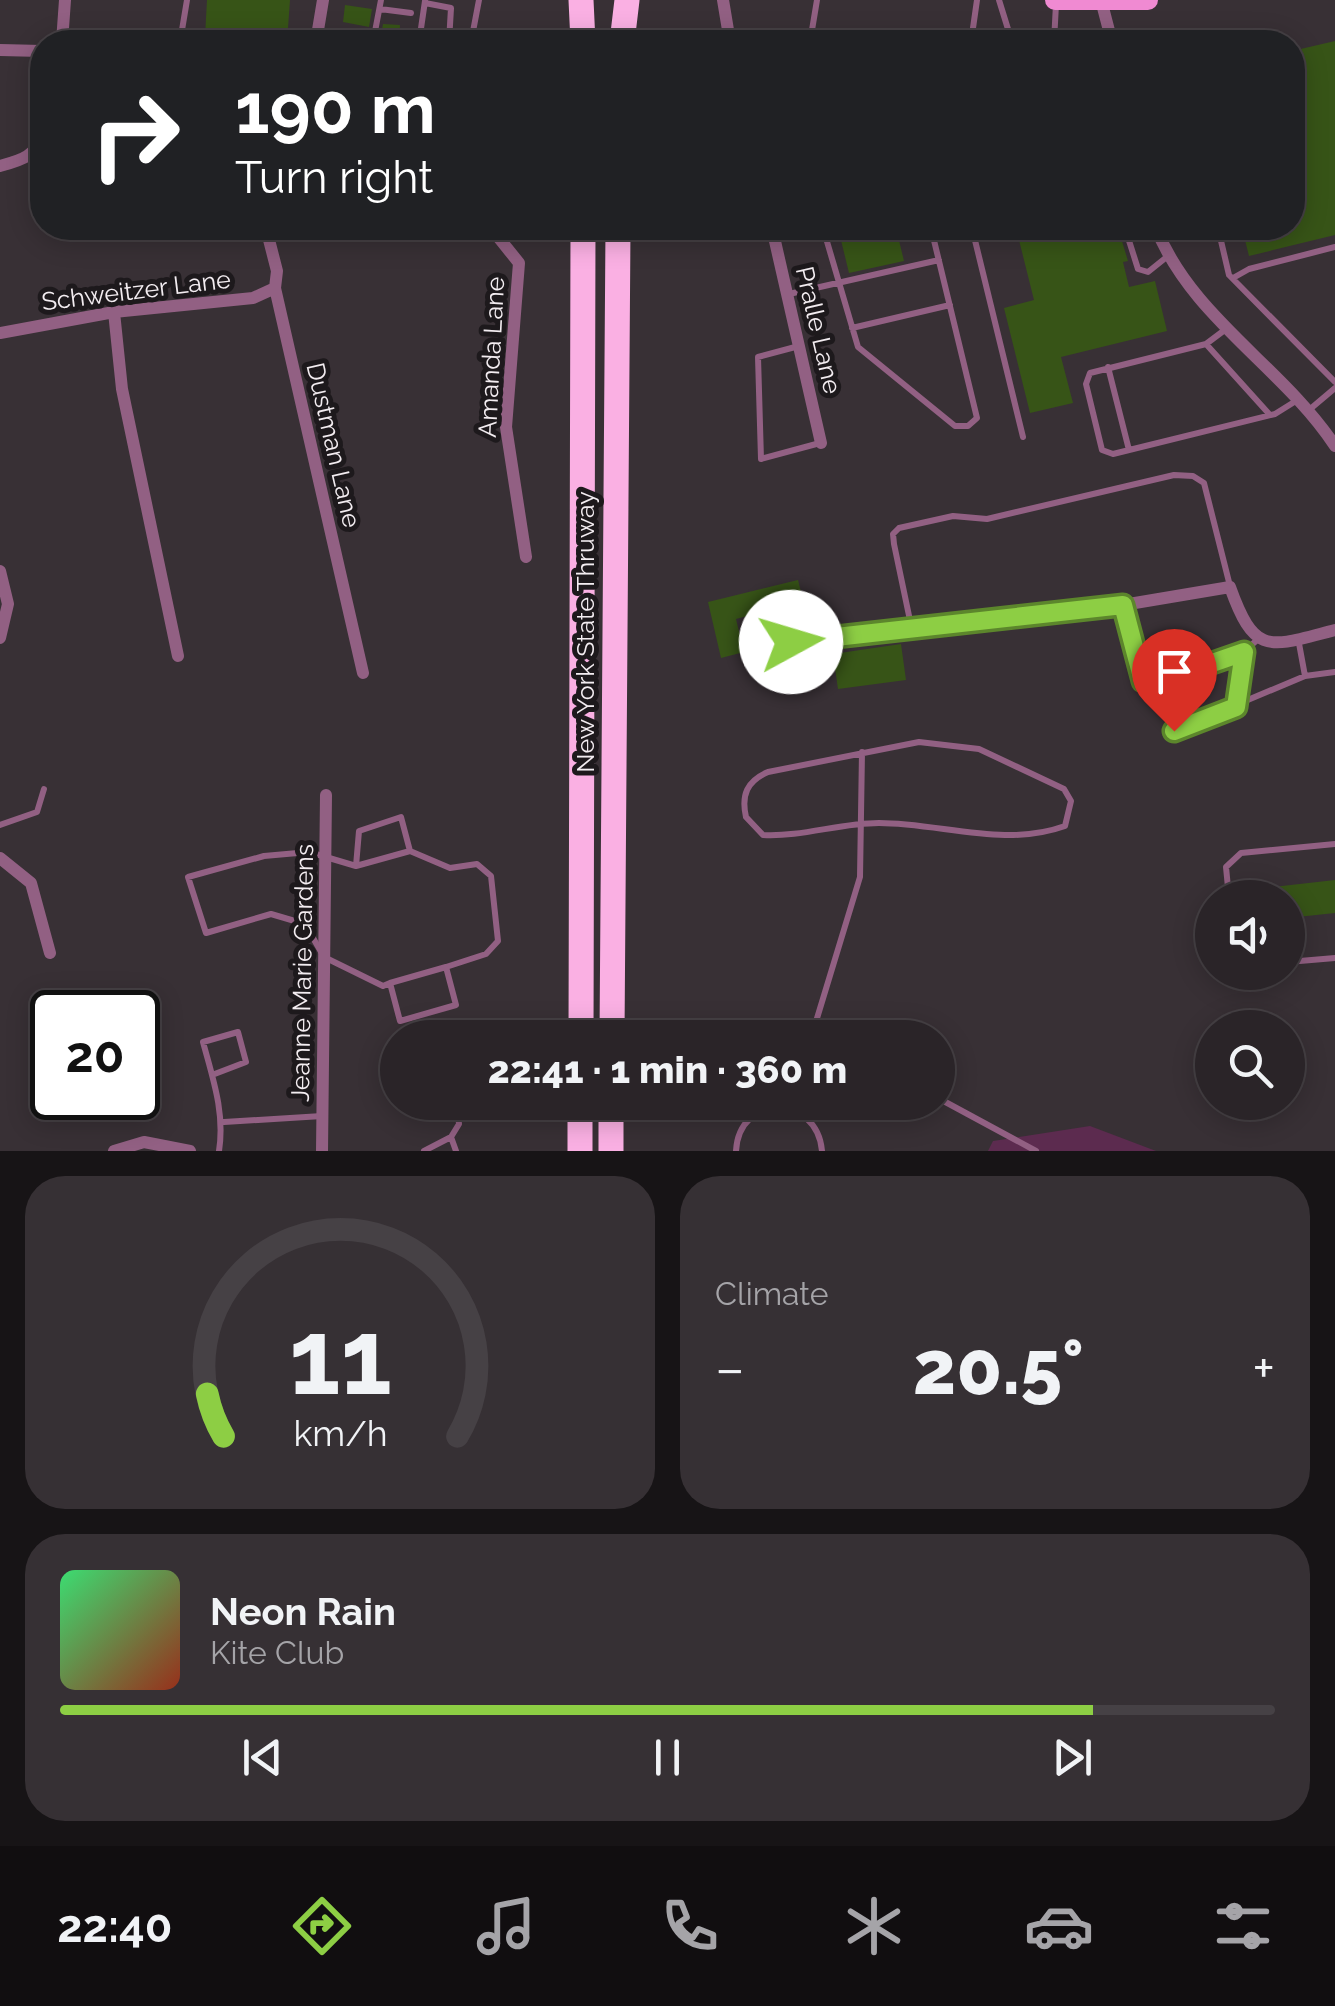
<!DOCTYPE html>
<html lang="en">
<head>
<meta charset="utf-8">
<style>
	:root { --surface:#2a2428; --page:#363034; --text:#f1f3f6; --muted:#a5a4a8; --line:#464145; --accent:#8dce44 }
	body { margin:0; font-family:Raleway,sans-serif; background:var(--page); color:var(--text); height:100vh; display:flex; flex-direction:column; font-size:38px; white-space:nowrap }
	* { box-sizing:border-box; margin:0 }
	p { font-size:32px; color:var(--muted) }
	.icon { flex:none; width:55px; height:55px; fill:none; stroke:currentColor; stroke-width:2; stroke-linecap:round; stroke-linejoin:round }
	.map { position:relative; height:1151px; overflow:hidden }
	.details { display:flex; flex-direction:column; gap:25px; padding:25px; background:#171416; flex:1 }
	.details>* { flex:none }
	.banner { position:absolute; left:30px; top:30px; width:1275px; height:210px; border-radius:40px; box-shadow:0 5px 25px #0003,0 0 0 2px var(--line); background:#202124; color:#fff; overflow:hidden }
	.buttons { position:absolute; left:1195px; top:880px; display:grid; gap:20px }
	.buttons a { display:grid; place-items:center; width:110px; height:110px; border-radius:50%; background:var(--surface); box-shadow:0 5px 25px #0003,0 0 0 2px var(--line); font-size:50px }
	.speed { position:absolute; left:30px; top:990px; display:flex; gap:20px; font-size:50px; font-weight:700; text-align:center }
	.speed>* { display:grid; place-content:center; width:130px; height:130px; border-radius:50%; background:var(--surface); box-shadow:0 5px 25px #0003,0 0 0 2px var(--line); line-height:1 }
	.speed .limit { border:5px solid #111; border-radius:15px; background:#fff; color:#111 }
	.pin { position:absolute; display:grid; place-items:center; width:85px; height:85px; color:#fff; margin:-102px -42px; border-radius:50% 50% 50% 0; rotate:-45deg; box-shadow:0 0 10px #0007 }
	.pin .icon { rotate:45deg }
	.me { position:absolute; width:110px; margin:-55px; rotate:84deg; stroke-linejoin:round; filter:drop-shadow(0 0 8px #0008) }
	.turn { display:flex; align-items:center; gap:35px; height:210px; padding:0 40px; font-size:45px }
	.turn .icon { width:130px; height:130px; stroke-width:2.5 }
	.turn b { display:block; font-size:70px; line-height:85px }
	.big { font-size:75px; font-weight:800; line-height:1.1 }
	.details .widget { flex:1; display:flex; flex-direction:column; justify-content:center; gap:15px; min-width:0; padding:0 35px; border-radius:40px; background:var(--page) }
	.details .dial { align-items:center; gap:0 }
	.dial svg { height:260px; overflow:visible; fill:none; stroke:var(--line); stroke-width:7; stroke-linecap:round; text-anchor:middle }
	.dial text { fill:var(--text); stroke:none }
	.song { display:flex; align-items:center; gap:30px }
	.cover { width:120px; height:120px; border-radius:15px; background:linear-gradient(135deg,hsl(140 70% 55%),hsl(10 70% 35%)) }
	.played { height:10px; border-radius:5px; background:linear-gradient(90deg,var(--accent) 85%,var(--line) 85%) }
	.keys { display:flex; justify-content:space-around; direction:ltr }
	.heat { display:flex; justify-content:space-between; align-items:center; font-size:55px; direction:ltr }
	.details .tiles { flex:1; display:grid; gap:25px; grid-template-columns:1fr 1fr }
	.widget:last-child { grid-column:span 2 }
	.trip { position:absolute; left:380px; top:1020px; width:575px; height:100px; border-radius:50px; background:var(--surface); box-shadow:0 5px 25px #0003,0 0 0 2px var(--line); font-weight:800; line-height:100px; text-align:center }
	.tabs { display:flex; height:160px; justify-content:space-around; align-items:center; background:#110e10; color:var(--muted) }
	.tabs .icon { width:70px; height:70px }
	.tabs .on { color:var(--accent) }
	.tabs b { font-size:45px; color:var(--text) }
	.map>svg:first-child { display:block }
	.green { fill:#5c2b4f }
	.building { fill:#375417 }
	.lines { fill:none; stroke-linecap:round; stroke-linejoin:round }
	.lane { stroke:#926083; stroke-width:6 }
	.street { stroke:#926083; stroke-width:12 }
	.primary { stroke:#f08ad2; stroke-width:20 }
	.highway { stroke:#fab0e3; stroke-width:25 }
	.route-casing { stroke:#5c862c; stroke-width:25 }
	.route { stroke:#8dce44; stroke-width:18 }
	.labels { text-anchor:middle; dominant-baseline:central; stroke-width:10; stroke-linejoin:round; paint-order:stroke }
	.street-label { font-size:25px; fill:#f3edf1; stroke:#1d191c }
</style>
</head>
<body>
<div class="map">
<svg width="1335" height="1151" viewBox="0 0 1335 1151">
	<rect width="100%" height="100%" fill="#383035"/>
	<path class="green" d="M1090,1126L1156,1151H988L993,1141Z"/>
	<path class="building" d="M207,0H290L287,42L205,37Z
		M345,5L372,9L369,27L343,22Z
		M383,24L400,25L399,42L380,41Z
		M1335,41V235L1249,256L1242,228H1292V51Z
		M838,228H896L904,261L849,273Z
		M1016,228H1118L1128,261L1123,262L1129,287L1155,281L1167,331L1061,357L1073,403L1030,413L1004,308L1034,300Z
		M798,580L805,608L792,611L790,605L736,619L744,652L721,658L708,602Z
		M901,644L906,680L838,689L833,654Z
		M1335,880V913L1288,918V898H1274L1273,887Z"/>
	<g class="lines">
		<path class="lane" d="M999,0L1012,42
			M425,3L451,8L449,42
			M380,9L411,13
			M180,42L187,0
			M373,42L381,0
			M419,42L425,1
			M471,42L479,0
			M810,42L817,0
			M971,42L977,0
			M1054,42L1056,4
			M684,228L724,234L772,232
			M823,228L858,347L955,426H968L977,418L931,228
			M972,228L1023,437
			M1125,228L1138,269L1148,272L1168,256
			M1218,228L1229,275L1335,382
			M1233,278L1249,269L1335,247
			M789,294L939,260
			M852,328L950,305
			M1226,329L1206,344L1090,373L1086,384L1102,450L1113,454L1275,414L1299,399
			M1206,344L1270,415
			M799,346L758,357L761,459L820,443
			M1108,367L1129,450
			M1309,410L1335,388
			M912,630L894,544L893,534L899,528L953,516L987,519L1174,475L1193,476L1204,483L1230,586
			M1298,638L1305,676
			M791,642L1123,605L1143,681L1152,684L1244,652
			M1237,706L1244,652L1258,639
			M1174,731L1305,676L1335,672
			M919,742L979,749L1064,789L1071,801L1065,826C1004,848 941,823 879,823C840,823 802,837 763,835L746,817C741,795 747,781 768,772Z
			M0,825L37,812L44,789
			M356,866L359,831L401,817L410,851
			M1229,898L1226,867L1241,853L1335,844
			M1288,962L1335,958
			M390,983L400,1021L456,1005L446,967L390,983L383,986L324,957L305,924L271,914L206,933L188,877L264,856L309,852L356,866L410,851L450,868L477,864L491,876L498,941L486,954L446,967
			M811,1038L860,877L862,752
			M212,1075L246,1062L238,1032L203,1042C213,1079 225,1113 219,1151
			M938,1098L1036,1151
			M224,1122L322,1116
			M451,1137L459,1124L457,1102
			M424,1151L451,1137L456,1151
			M736,1151C739,1093 817,1094 822,1151"/>
		<path class="street" d="M723,0L730,42
			M1101,0L1112,42
			M62,42L65,0
			M316,42L323,0
			M0,50L42,51
			M0,166C22,160 35,157 42,134
			M266,228L277,271L275,288L363,673
			M491,228L519,263L506,427L526,557
			M772,228L821,443
			M1156,228C1192,318 1283,367 1335,446
			M114,312L122,389L178,656
			M0,333L114,312L253,298L275,288
			M0,571L8,604L0,638
			M1123,605L1230,587C1255,657 1269,647 1335,630
			M0,858L31,883L50,953
			M114,1151L144,1142L190,1151
			M322,1151L326,795"/>
		<path class="primary" d="M1055,0H1148"/>
		<path class="highway" d="M581,0L583,42
			M622,42L627,0
			M581,1038L583,228
			M612,1038L618,228
			M580,1151V1102
			M611,1151V1102"/>
	</g>
	<g class="lines">
		<defs>
			<path id="route" d="M791,642L1123,605L1143,681L1152,684L1244,652L1236,707L1174,731"/>
		</defs>
		<use href="#route" class="route-casing"/>
		<use href="#route" class="route"/>
	</g>
	<g class="labels">
		<g class="street-label">
			<text transform="translate(136 290) rotate(-7)">Schweitzer Lane</text>
			<text transform="translate(819 330) rotate(77)">Pralle Lane</text>
			<text transform="translate(491 357) rotate(-87)">Amanda Lane</text>
			<text transform="translate(334 445) rotate(77)">Dustman Lane</text>
			<text transform="translate(585 632) rotate(-90)">New York State Thruway</text>
			<text transform="translate(302 973) rotate(-89)">Jeanne Marie Gardens</text>
		</g>
	</g>
</svg>
<div class="buttons">
<a><svg class="icon" aria-label="sound" viewBox="0 0 24 24"><path d="M4 9h4l5-4v14l-5-4H4zM17 9q2 3 0 6"/></svg></a>
<a><svg class="icon" aria-label="search" viewBox="0 0 24 24"><circle cx="10" cy="10" r="6"/><path d="M15 15l6 6"/></svg></a>
</div>
<div class="speed"><div class="limit">20</div></div>
<div class="pin" style="left:1174px;top:731px;background:#d93025"><svg class="icon" aria-label="arrive" viewBox="0 0 24 24"><path d="M6 21V4h12l-3 4 3 4H6"/></svg></div>
<svg class="me" style="left:791px;top:642px" viewBox="-20 -20 40 40"><circle r="19" fill="#fff"/><path d="M0-13L10 11 0 6-10 11z" fill="#8dce44"/></svg>
<div class="trip">22:41 · 1 min · 360 m</div>
<div class="banner">
<div class="turn"><svg class="icon" aria-label="right" viewBox="0 0 24 24"><path d="M7 20v-9h11M14 6l5 5-5 5"/></svg><div><b>190 m</b>Turn right</div></div>
</div>
</div>
<section class="details">
<div class="tiles">
<div class="widget dial"><svg viewBox="0 0 100 80">
<path d="M14 69A42 42 0 1 1 86 69"/>
<path d="M14 69A42 42 0 0 1 9 56" stroke="#8dce44"/>
<text x="50" y="56" font-size="32" font-weight="700">11</text>
<text x="50" y="72" font-size="11">km/h</text>
</svg></div>
<div class="widget"><p>Climate</p>
<div class="heat"><a>−</a><b class="big">20.5°</b><a>+</a></div>
</div>
<div class="widget">
<div class="song"><i class="cover"></i><div><b>Neon Rain</b><p>Kite Club</p></div></div>
<div class="played"></div>
<div class="keys"><svg class="icon" aria-label="previous" viewBox="0 0 24 24"><path d="M18 5L8 12l10 7zM5 5v14"/></svg><svg class="icon" aria-label="pause" viewBox="0 0 24 24"><path d="M8 5v14M16 5v14"/></svg><svg class="icon" aria-label="next" viewBox="0 0 24 24"><path d="M6 5l10 7-10 7zM19 5v14"/></svg></div>
</div>
</div>
</section>
<nav class="tabs">
<b>22:40</b>
<svg class="icon on" aria-label="directions" viewBox="0 0 24 24"><path d="M12 3l9 9-9 9-9-9zM9 14v-3h6M13 9l2 2-2 2"/></svg>
<svg class="icon" aria-label="music" viewBox="0 0 24 24"><path d="M9 18V5l10-2v13"/><circle cx="6" cy="18" r="3"/><circle cx="16" cy="16" r="3"/></svg>
<svg class="icon" aria-label="phone" viewBox="0 0 24 24"><path d="M5 4h4l2 5-3 2q2 4 5 5l2-3 5 2v4C11 20 4 13 5 4z"/></svg>
<svg class="icon" aria-label="climate" viewBox="0 0 24 24"><path d="M12 3v18M4 7l16 10M4 17L20 7"/></svg>
<svg class="icon" aria-label="car" viewBox="0 0 24 24"><path d="M5 17H2v-5l4-1 3-4h7l3 4 3 1v5h-3M9 17h6M6 11h13"/><circle cx="7" cy="17" r="2"/><circle cx="17" cy="17" r="2"/></svg>
<svg class="icon" aria-label="filters" viewBox="0 0 24 24"><path d="M4 7h16M4 17h16"/><circle cx="9" cy="7" r="2"/><circle cx="15" cy="17" r="2"/></svg>
</nav>
</body>
</html>
